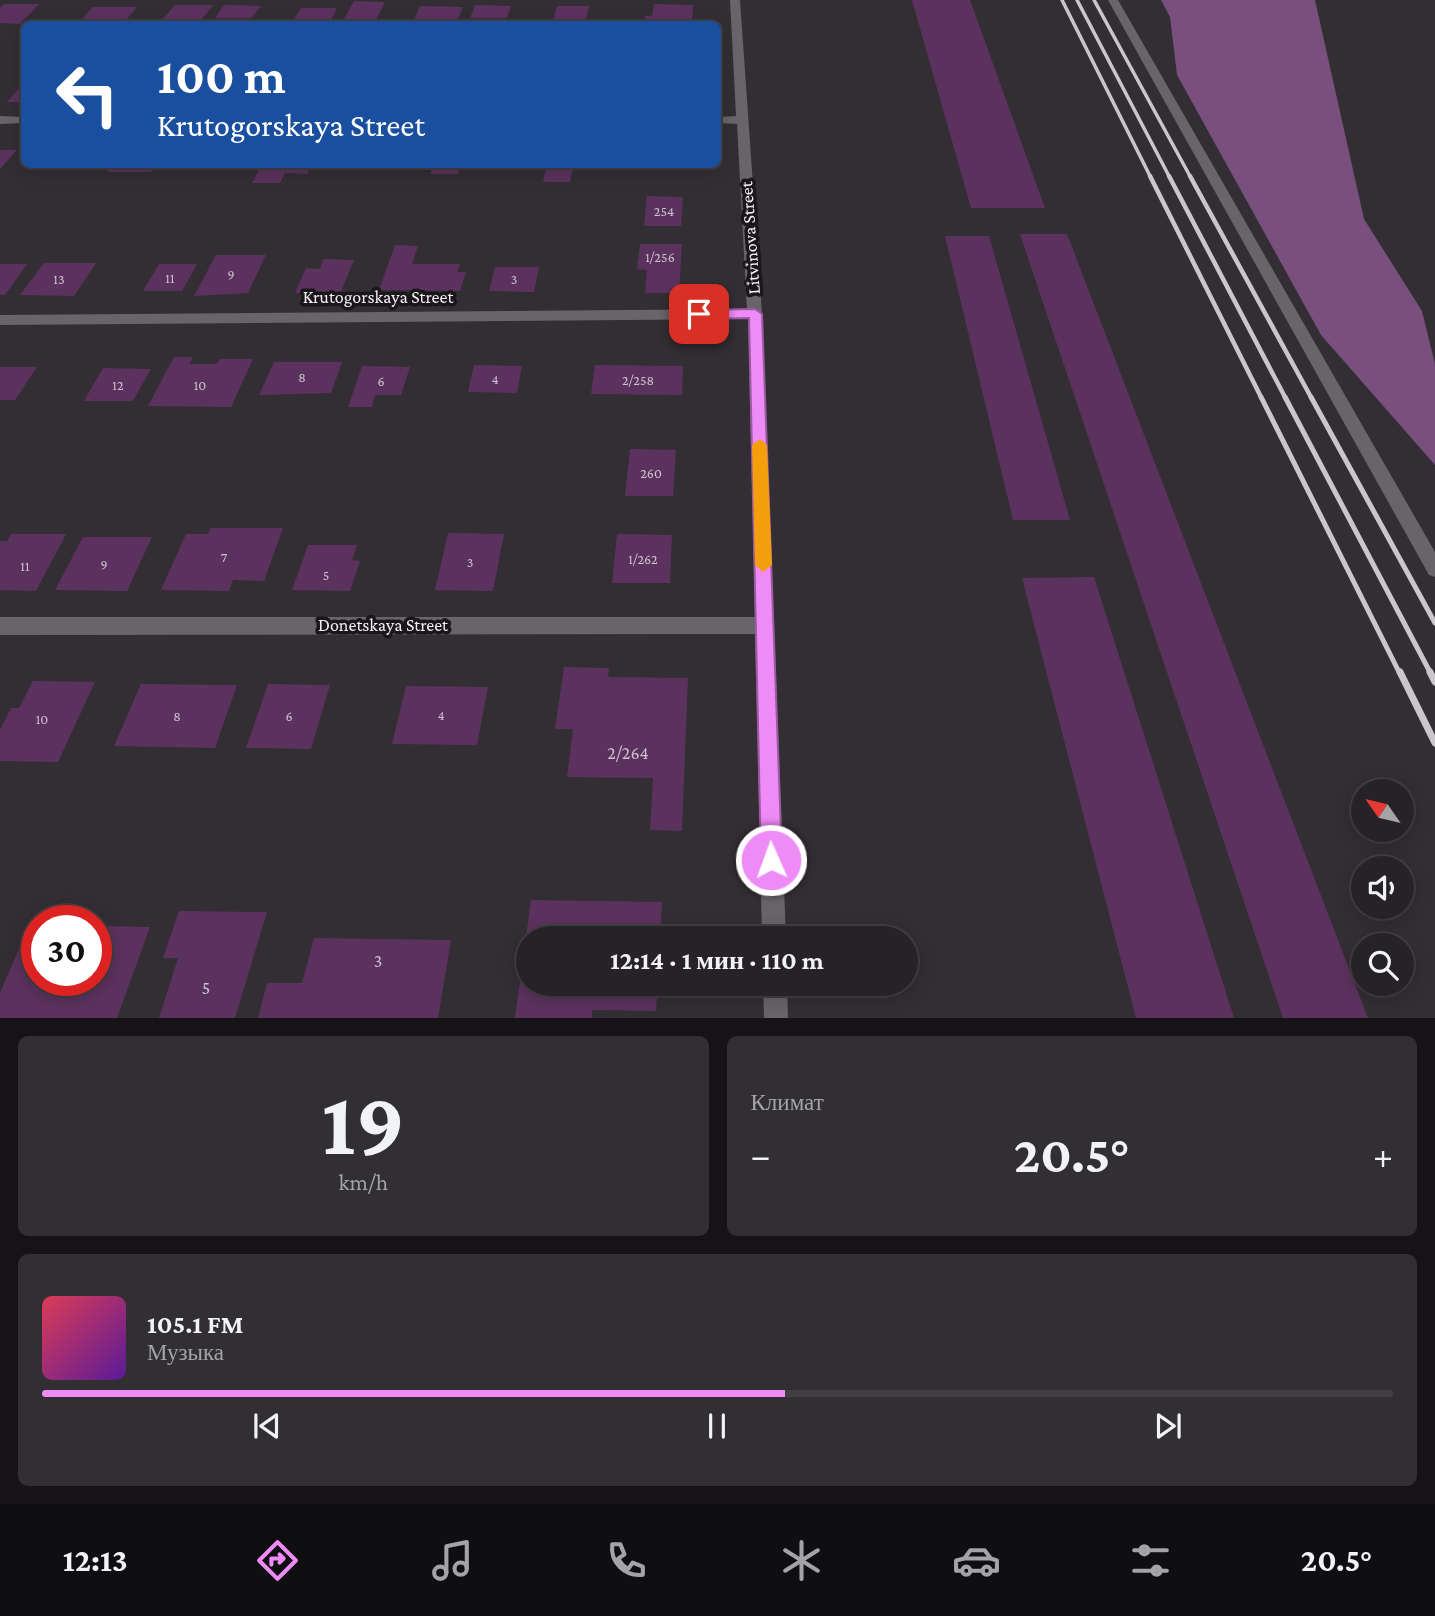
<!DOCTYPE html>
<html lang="ru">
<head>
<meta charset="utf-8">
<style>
	:root { --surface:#262227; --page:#322f33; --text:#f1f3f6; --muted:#a4a4a7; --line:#423f44; --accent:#ef8bf7 }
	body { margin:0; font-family:"Crimson Pro",serif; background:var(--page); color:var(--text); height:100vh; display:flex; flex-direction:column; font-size:26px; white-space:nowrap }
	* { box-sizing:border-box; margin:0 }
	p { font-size:23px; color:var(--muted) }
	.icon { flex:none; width:38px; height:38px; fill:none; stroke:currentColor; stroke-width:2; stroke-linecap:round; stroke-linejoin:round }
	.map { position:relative; height:1018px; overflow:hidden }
	.panel { display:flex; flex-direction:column; gap:18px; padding:18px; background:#151315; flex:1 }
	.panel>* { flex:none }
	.hud { position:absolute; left:21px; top:21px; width:700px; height:147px; border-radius:10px; box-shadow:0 4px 18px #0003,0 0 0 2px var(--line); background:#1a4fa0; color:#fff; overflow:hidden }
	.needle { width:46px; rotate:304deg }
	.tools { position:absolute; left:1351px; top:779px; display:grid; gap:14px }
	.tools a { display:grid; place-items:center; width:63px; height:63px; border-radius:50%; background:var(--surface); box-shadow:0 4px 18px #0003,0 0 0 2px var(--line); font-size:35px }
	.speed { position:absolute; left:21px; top:905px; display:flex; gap:14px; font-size:35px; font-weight:700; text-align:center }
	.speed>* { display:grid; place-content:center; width:91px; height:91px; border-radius:50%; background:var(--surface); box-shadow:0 4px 18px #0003,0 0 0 2px var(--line); line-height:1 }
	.speed .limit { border:10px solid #d22; background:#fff; color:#111 }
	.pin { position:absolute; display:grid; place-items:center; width:60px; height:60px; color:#fff; margin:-30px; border-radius:14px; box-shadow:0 4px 10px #0006 }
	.me { position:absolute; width:77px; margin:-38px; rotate:358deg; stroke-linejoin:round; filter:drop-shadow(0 0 5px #0008) }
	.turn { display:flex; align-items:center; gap:24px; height:147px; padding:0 21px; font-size:32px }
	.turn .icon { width:91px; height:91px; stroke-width:2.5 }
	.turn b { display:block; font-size:49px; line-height:60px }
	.big { font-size:52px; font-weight:700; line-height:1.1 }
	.panel .tile { flex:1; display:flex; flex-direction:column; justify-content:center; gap:10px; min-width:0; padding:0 24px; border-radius:10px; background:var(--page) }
	.panel .dial { align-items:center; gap:0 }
	.dial b { font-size:91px; line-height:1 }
	.song { display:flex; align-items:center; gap:21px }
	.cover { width:84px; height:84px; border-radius:10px; background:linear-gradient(135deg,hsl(350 70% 55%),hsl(270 70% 35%)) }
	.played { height:7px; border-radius:4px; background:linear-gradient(90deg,var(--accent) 55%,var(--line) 55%) }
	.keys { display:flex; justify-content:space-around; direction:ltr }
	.heat { display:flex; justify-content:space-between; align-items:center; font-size:38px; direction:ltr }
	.panel .tiles { flex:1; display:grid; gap:18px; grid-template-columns:1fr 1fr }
	.tile:last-child { grid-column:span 2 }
	.trip { position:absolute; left:516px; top:926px; width:402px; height:70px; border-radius:35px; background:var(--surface); box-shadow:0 4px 18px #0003,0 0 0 2px var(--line); font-weight:700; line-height:70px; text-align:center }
	.tab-bar { display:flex; height:112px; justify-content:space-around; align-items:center; background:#0f0e10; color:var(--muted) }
	.tab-bar .icon { width:49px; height:49px }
	.tab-bar .current { color:var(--accent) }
	.tab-bar b { font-size:32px; color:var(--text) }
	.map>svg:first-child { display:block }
	.forest { fill:#794f7d }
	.building { fill:#5b325e }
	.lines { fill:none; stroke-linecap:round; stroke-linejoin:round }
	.service { fill:#686568; fill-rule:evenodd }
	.minor { fill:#686568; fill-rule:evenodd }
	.rail-far3 { stroke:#cac6ca; stroke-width:3.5 }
	.rail-far2 { stroke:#cac6ca; stroke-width:4.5 }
	.rail-far1 { stroke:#cac6ca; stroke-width:5 }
	.rail { stroke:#cac6ca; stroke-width:7 }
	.route { fill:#ef8bf7; stroke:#9b5aa1; stroke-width:2 }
	.slow { fill:#f59e0b }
	.labels { text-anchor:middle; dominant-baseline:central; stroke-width:7; stroke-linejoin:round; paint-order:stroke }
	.number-label { font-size:14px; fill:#cdc0ce }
	.street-label { font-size:18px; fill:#f3eff3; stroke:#19171a }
	.near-number-label { font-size:18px; fill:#cdc0ce }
</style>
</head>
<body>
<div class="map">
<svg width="1435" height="1018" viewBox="0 0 1435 1018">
	<rect width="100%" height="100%" fill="#332e34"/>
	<path class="forest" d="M1161,0H1315L1364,219L1422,311L1435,364V465L1321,335L1177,75L1170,17Z"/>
	<path class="building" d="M912,0H970L1045,208H971Z
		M354,1L385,2L374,24H341Z
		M4,4H39L20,24L0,23V8Z
		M654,4L693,5L692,24H644L645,16H652Z
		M175,5H213L199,23H167L170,19H163Z
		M224,5L261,6L252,18H215Z
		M475,5L511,6L507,18H470Z
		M420,6L463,7L457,22H413Z
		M557,6H589L586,21L553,20Z
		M93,7H137L123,24H78Z
		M301,8H337L330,22L293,21Z
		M24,83V102H7Z
		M0,150H17L0,169Z
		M60,164H99L95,170L56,169Z
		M112,164H157L151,172H107Z
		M262,164H312L307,174L285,173L280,183H252Z
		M354,164H409L408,169L352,168Z
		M422,164H461L458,174H430L432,170H420Z
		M547,164H574L570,182H543Z
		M630,164H688V168H630Z
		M647,196L683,197L681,226H644Z
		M1020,234H1067L1368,1018H1283Z
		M945,236H989L1070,520H1013Z
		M640,244H682L679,293H645L647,270L637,269Z
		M395,245L418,246L412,264H460L457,272H466L460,291L379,290Z
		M216,255H266L248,293L194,296Z
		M323,259L354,260L340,294L295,293L306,268L320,269Z
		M44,263H96L74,296L20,295Z
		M0,264H27L5,295H0Z
		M159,264H197L182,291H143Z
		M495,267H539L534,292L489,291Z
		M174,357H193L189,364H217L220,359H253L231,407L148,406Z
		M274,362H342L331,393L259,395Z
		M474,365L522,366L517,393L468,392Z
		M595,365L683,366L682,395L591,394Z
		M362,366L410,367L401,395H375L372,407H348Z
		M0,367H37L15,400H0Z
		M103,368L151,369L133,401H84Z
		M630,449L676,450L673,496H625Z
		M211,528H283L264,581L233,580L229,591L161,590L186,534H208Z
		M448,533L504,534L493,591L435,590Z
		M11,534H66L36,591L0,590V541H7Z
		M617,534L672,535L670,583H612Z
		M83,537H152L127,591L55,590Z
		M308,545H357L352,560L360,561L350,591L292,590Z
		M1094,577L1234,1018H1136L1022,578Z
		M564,667L609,668L608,677L688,678L682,831L650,830L653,778L567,777L573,729H555Z
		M33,681L95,682L58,762L0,761V730L11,708H19Z
		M141,684L237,685L215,748L114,746Z
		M268,684L330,685L311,749L246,748Z
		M406,686L488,687L477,745L392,744Z
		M531,900L662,902L660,938H528V984H658L656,1011L592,1010V1018H515Z
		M179,911L267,912L235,1018H159L178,958H163Z
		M96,926L150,927L117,1018H0V993L20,946H37V980H96Z
		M314,938L451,940L438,1018H258L267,983H302Z"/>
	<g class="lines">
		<path class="service" d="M1108,0H1118L1435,552V577L1429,575Z"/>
		<path class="minor" d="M730,0H740L762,314L786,938H762L755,634L0,635V617H755L748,319L0,325V315L747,309L737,124L718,123V117L736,116Z
			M0,116L24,117V123L0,124Z
			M763,984H787L788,1018H764Z"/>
		<path class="rail-far3" d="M1062,0L1151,178
			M1077,0L1170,178
			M1094,0L1191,178"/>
		<path class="rail-far2" d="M1150,176L1262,399
			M1169,176L1286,399
			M1190,176L1312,399"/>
		<path class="rail-far1" d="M1261,397L1400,674
			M1285,397L1431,674
			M1311,397L1435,623"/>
		<path class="rail" d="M1400,672L1435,743
			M1430,672L1435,682"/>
	</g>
	<path class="route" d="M755,309L762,314L782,860L779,867L771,870L764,867L761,860L749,318L699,319L693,314L699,310Z"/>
	<path class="slow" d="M760,439L767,445L772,565L763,572L755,565L752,445Z"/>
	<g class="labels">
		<g class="number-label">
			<text x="664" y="211">254</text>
			<text x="660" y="257">1/256</text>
			<text x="231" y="274">9</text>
			<text x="170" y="278">11</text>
			<text x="59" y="279">13</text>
			<text x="514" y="279">3</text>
			<text x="302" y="377">8</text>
			<text x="495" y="379">4</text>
			<text x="638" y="380">2/258</text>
			<text x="381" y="381">6</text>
			<text x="118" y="385">12</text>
			<text x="200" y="385">10</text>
			<text x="651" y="473">260</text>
			<text x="224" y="557">7</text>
			<text x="643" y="559">1/262</text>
			<text x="470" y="562">3</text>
			<text x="104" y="564">9</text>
			<text x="25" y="566">11</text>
			<text x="326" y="575">5</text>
			<text x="441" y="715">4</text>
			<text x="177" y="716">8</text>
			<text x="289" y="716">6</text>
			<text x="42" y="719">10</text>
		</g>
		<g class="street-label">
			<text transform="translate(750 238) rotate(-94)">Litvinova Street</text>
			<text x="378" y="297">Krutogorskaya Street</text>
			<text x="383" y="625">Donetskaya Street</text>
		</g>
		<g class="near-number-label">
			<text x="628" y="753">2/264</text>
			<text x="378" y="961">3</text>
			<text x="206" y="988">5</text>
		</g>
	</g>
</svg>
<div class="tools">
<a><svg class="needle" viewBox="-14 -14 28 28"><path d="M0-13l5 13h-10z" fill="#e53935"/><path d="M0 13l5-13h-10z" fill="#a4a4a7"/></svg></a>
<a><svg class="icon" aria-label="sound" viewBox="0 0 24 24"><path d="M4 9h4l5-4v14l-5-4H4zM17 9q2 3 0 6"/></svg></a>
<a><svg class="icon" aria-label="search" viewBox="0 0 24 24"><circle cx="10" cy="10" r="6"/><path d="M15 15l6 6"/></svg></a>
</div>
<div class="speed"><div class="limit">30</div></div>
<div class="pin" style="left:699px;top:314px;background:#d93025"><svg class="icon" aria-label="arrive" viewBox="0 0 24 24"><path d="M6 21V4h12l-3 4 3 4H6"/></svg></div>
<svg class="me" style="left:771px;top:860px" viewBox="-20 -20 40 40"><circle r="17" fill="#ef8bf7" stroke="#fff" stroke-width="3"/><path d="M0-11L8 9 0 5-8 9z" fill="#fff"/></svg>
<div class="trip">12:14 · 1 мин · 110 m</div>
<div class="hud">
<div class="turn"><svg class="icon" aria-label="left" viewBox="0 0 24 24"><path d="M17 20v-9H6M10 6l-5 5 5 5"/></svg><div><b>100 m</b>Krutogorskaya Street</div></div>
</div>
</div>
<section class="panel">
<div class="tiles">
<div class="tile dial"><b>19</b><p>km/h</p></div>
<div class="tile"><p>Климат</p>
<div class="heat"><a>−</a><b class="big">20.5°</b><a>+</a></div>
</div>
<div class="tile">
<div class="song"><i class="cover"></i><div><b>105.1 FM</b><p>Музыка</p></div></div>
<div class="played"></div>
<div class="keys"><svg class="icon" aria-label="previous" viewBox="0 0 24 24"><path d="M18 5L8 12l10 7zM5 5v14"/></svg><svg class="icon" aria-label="pause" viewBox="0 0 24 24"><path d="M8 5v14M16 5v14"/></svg><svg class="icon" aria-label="next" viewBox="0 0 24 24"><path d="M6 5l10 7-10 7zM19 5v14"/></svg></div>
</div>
</div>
</section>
<nav class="tab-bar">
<b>12:13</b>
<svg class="icon current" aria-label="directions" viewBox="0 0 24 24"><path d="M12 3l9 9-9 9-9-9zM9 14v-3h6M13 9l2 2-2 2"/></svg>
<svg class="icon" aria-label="music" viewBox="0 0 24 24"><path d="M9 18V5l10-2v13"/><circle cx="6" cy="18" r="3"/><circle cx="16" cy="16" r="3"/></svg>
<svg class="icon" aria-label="phone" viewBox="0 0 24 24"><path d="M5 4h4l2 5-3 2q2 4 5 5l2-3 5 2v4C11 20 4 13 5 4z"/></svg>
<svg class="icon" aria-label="climate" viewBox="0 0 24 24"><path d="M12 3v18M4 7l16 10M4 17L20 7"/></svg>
<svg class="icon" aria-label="car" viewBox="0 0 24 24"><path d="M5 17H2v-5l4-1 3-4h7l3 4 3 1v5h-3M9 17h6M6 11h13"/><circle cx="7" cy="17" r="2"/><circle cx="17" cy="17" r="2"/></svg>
<svg class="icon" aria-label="filters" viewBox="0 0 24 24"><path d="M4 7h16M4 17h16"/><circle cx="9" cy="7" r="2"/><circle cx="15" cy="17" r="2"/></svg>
<b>20.5°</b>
</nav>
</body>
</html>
